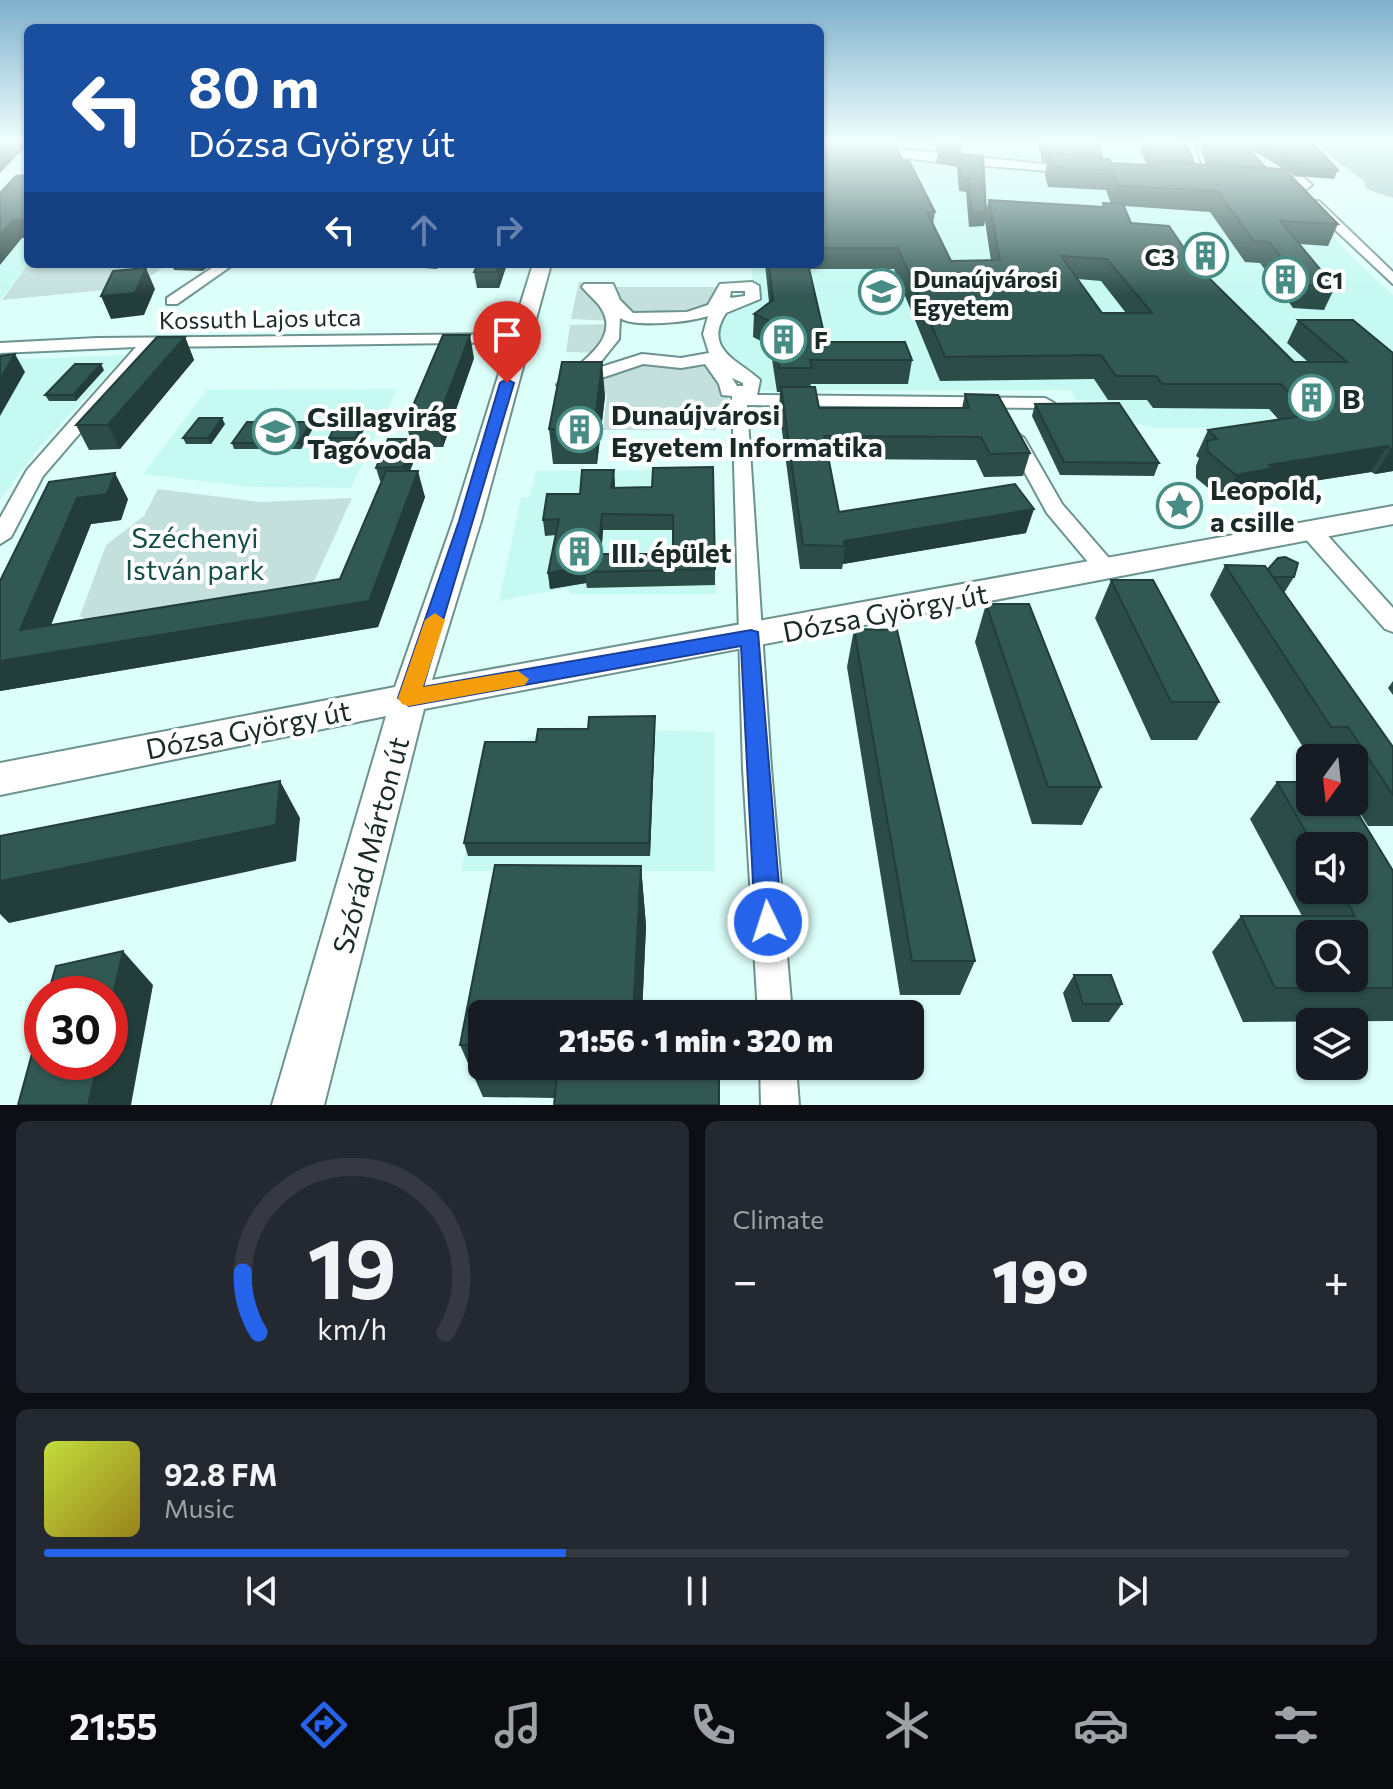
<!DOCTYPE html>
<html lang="en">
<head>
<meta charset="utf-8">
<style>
	:root { --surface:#171b24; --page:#242831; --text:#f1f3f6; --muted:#9ea1a6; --line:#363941; --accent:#2563eb }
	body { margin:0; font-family:Commissioner,sans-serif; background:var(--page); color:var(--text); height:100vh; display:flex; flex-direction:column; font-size:30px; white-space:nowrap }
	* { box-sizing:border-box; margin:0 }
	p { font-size:26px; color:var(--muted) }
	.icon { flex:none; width:44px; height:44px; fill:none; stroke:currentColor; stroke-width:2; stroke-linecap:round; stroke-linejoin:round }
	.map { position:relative; height:1105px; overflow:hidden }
	.drawer { display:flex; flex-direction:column; gap:16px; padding:16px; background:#0d0f14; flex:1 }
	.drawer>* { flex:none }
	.hud { position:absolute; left:24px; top:24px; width:800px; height:244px; border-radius:12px; box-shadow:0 2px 6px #0004; background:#1a4fa0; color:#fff; overflow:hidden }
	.needle { width:52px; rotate:195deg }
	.tools { position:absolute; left:1296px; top:744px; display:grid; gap:16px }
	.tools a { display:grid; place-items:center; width:72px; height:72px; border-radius:12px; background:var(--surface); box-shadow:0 2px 6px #0004; font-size:40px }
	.speed { position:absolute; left:24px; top:976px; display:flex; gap:16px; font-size:40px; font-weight:700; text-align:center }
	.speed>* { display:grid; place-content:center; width:104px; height:104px; border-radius:50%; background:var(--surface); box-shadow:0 2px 6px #0004; line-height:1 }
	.speed .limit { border:12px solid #d22; background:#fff; color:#111 }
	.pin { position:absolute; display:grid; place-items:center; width:68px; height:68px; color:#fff; margin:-82px -34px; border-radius:50% 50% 50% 0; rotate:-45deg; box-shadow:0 0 8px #0007 }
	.pin .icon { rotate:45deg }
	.me { position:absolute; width:88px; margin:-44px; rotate:356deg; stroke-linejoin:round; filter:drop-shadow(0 0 6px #0008) }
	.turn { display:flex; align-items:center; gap:28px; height:168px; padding:0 32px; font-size:36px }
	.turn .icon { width:104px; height:104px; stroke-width:2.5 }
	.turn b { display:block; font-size:56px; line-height:68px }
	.lanes { display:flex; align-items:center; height:76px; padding:0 32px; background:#0003; justify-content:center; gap:40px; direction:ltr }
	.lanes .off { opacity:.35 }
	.big { font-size:60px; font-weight:800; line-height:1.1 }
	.drawer .widget { flex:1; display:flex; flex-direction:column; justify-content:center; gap:12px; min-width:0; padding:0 28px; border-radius:12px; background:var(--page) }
	.drawer .dial { align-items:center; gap:0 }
	.dial svg { height:208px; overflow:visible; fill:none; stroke:var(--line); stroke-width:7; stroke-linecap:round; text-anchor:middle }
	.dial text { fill:var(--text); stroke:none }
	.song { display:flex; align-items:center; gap:24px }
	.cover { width:96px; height:96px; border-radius:12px; background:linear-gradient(135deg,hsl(70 70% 55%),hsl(50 70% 35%)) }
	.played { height:8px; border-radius:4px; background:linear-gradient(90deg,var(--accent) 40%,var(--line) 40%) }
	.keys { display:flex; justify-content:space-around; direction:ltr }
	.heat { display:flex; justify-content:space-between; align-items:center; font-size:44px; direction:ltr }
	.drawer .tiles { flex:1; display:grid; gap:16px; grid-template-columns:1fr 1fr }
	.widget:last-child { grid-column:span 2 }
	.trip { position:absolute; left:468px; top:1000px; width:456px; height:80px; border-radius:12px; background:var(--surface); box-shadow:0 2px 6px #0004; font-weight:800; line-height:80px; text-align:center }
	.tabs { display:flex; height:128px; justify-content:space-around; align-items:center; background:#090b0e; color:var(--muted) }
	.tabs .icon { width:56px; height:56px }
	.tabs .on { color:var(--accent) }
	.tabs b { font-size:36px; color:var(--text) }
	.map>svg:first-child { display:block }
	.built { fill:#c5f9f2 }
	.green { fill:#c4e0dc }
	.forest { fill:#99c1bc }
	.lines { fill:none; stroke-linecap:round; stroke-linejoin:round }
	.street-casing { stroke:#6c938e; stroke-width:4 }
	.secondary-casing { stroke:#6c938e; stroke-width:4 }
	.street { fill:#fff; fill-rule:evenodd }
	.secondary { fill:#fff; fill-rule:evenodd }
	.wall { fill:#2b4c47; fill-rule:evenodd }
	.shaded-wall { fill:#233e3a }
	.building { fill:#325853; stroke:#233e3a; stroke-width:2; fill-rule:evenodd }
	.route { fill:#2563eb; stroke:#184099; stroke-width:2 }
	.slow { fill:#f59e0b }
	.labels { text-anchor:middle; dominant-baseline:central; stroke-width:8; stroke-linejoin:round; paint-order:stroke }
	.far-poi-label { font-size:24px; font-weight:bold; fill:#1a2a28; stroke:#fff; text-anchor:start }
	.far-street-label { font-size:24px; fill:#1a2a28; stroke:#fff }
	.poi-label { font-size:28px; font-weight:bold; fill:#1a2a28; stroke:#fff; text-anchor:start }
	.park-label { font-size:28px; fill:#154f49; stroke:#fff }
	.street-label { font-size:28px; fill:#1a2a28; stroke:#fff }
</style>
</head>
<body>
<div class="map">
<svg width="1393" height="1105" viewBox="0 0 1393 1105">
	<rect width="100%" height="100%" fill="#ddfffa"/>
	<path class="built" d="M832,141H1088L1183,148L1196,170L943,155Z
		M855,151L936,162L1287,187L1351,256L1393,295V385L1272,413L1271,428H1157L1136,423L1113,410L1106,401L1076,400L1071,390L752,391L710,336L716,315L753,298L752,264H820Z
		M28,240V264L0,300V243Z
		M126,355L39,447L0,500V360Z
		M397,389L351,488L252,487L143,474L207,390Z
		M713,470L716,594H570L567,588L499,601L521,498L530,497L536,471Z
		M566,727L715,732V871H461L486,766L501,746Z"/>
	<path class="green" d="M28,264H168L135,287L2,300Z
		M579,281L589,287L613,321L571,319Z
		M608,287H725L708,312L629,318Z
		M612,324L601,353L566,352L570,325Z
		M709,358L728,384V406L715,407L716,430H603L607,395H557L613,366Z
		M158,489L260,502L352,498L311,588L95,626L80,616L106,545L144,516Z"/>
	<path class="forest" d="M1311,141H1393V198L1366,189L1364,181Z"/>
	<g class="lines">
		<defs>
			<path id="street" d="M820,141L1073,167L1079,170L1073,173L929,161L820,147Z
				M1187,141H1197L1195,150L1206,180L1196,178L1185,150Z
				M1270,176L1303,177L1312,185L1306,189L1299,183L1282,182L1277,186L1271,183Z
				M1311,201H1319L1393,272V284L1311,207Z
				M218,264H234L177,304H167V298Z
				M752,282L759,286L760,299L726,313C702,350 740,361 760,380L757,395L1045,398L1054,403L1045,408L747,405L771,768L792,1014H758L743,768L732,396L722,395L719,384L705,364L681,368L643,364L566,390L557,385C576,363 625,340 599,305C594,299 587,293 582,287L584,284H613L620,300L633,313L687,312L708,305L720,284ZM731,291H745V296L730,298ZM708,316L703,334L709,353L681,358L642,354L595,369L619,339L620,318C635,328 690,322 708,316ZM732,378L743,383V386H737Z
				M520,334L526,336V342L154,347L43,476L11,537L0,544V518L27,470L136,347L0,353V343L97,338Z
				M1015,432L1024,438L1062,504L1115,565L1118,570L1115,575H1099L1047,513L1006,438Z
				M1311,524L1319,526L1393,608V632L1385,629L1303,536L1300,531Z
				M760,1066H796L799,1105H761Z"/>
			<path id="secondary" d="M533,264H551L481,521L432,680L1393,506V524L424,709L324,1105H272L386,716L0,795V763L395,687L453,521Z"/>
		</defs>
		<use href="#street" class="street-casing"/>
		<use href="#secondary" class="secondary-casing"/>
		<use href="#street" class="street"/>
		<use href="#secondary" class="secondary"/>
	</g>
	<path class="wall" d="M820,141L903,161L935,212L933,224L951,261H991L985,221L984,226L969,227L966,192L959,191L957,167L936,163L938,152L936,151L937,141L960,150L959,153L986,210L989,200L1102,207L1103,203L1111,204L1106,190L1048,187L1045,175L1047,163L1042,162L1038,141H1097L1102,156V159L1111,163L1147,165L1140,150L1143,141L1194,162L1193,164L1206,165L1198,141H1311L1338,170L1334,179L1296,176L1284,170L1338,224L1328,246L1299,244L1335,287L1324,310L1293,308L1260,263L1245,262L1210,212L1124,206L1131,223L1203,276L1294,362H1308L1287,343L1298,320L1393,353V471L1375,474L1371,472L1262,489L1260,494L1224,501L1196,478V466L1199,458L1196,456L1208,430L1278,419L1269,409L1153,408L1147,400H1108L1094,379L940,381L894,269H809L826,342L912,360L908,384H811L810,387L819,408H962L965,394L1030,453L1023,476L984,477L976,460L829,459L839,512L1026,533L843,564L842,569H800L779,408L780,392H777L770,346L753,337L754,314L769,302L765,264H820ZM1248,148L1284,169L1266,168ZM1078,279L1101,281L1126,313H1102Z
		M172,264H213L202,271L174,270Z
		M398,264H507L499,288H477L474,272L477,266H439L437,269L399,266Z
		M611,264H708V268H611Z
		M185,337L194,360L120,449L89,450L76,425Z
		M474,358L443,447H417L418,451L410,471L425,497L378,627L0,691V581L128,499L121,520L91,524L51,625L340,579L382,481H380L376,468L410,439L406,422Z
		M104,370L76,401H49L45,395Z
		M605,396L597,464H553L549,429Z
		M1035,404L1159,463L1154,476L1060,475L1032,416Z
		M311,422L313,428L301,449H234L232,443Z
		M367,423L357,444H331L329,438Z
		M225,424L211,444H186L183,438Z
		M614,470L615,488L652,487L715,569V585L587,588L586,583L550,589L548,573L556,535L545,536L543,520ZM603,530H673V554H601Z
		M1225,565L1268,569L1294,577L1284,593L1393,747V826H1368L1353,802L1354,758L1309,757L1210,595Z
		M1111,580L1219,702L1197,740H1151L1095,618Z
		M986,604L1101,787L1082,825L1032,824L975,642Z
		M854,629L975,961L960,995H900L847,667Z
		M1393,681V695L1388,688Z
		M588,729L655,730L650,856H468L464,843L536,742Z
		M1277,782L1393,871V1021L1243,1022L1212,952L1241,916H1302L1250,819ZM1310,846H1354V890H1310Z
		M495,865L641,866L646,926L642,1014H482V1066H719V1105H554V1098L483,1097L460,1045Z
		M1074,975L1122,1004L1109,1022H1072L1063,993Z"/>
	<path class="shaded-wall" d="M16,141H28V144L0,173V157Z
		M28,219V238H22L0,265V235L13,220Z
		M199,264H213L202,271Z
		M499,264H507L499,288L497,272Z
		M146,268L155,289L144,315L111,319L101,296Z
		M470,335L474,358L443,447L437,422Z
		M185,337L194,360L120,449L108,425Z
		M15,354L25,372L0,416V379Z
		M602,362L605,396L597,464L594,429Z
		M101,364L104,370L76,401L73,395Z
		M365,417L367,423L357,444L355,438Z
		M222,418L225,424L211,444L208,438Z
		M311,422L313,428L301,449L299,443Z
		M415,439L418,451L406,480L403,467Z
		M1387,446L1371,472L1262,489L1260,494L1224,501L1236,475L1269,465Z
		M1393,448V471L1375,474L1391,449Z
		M614,470L615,485L612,503L611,488Z
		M418,471L425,497L378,627L0,691V661L20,630L77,498L115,473L128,499L121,520L91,524L39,655L369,601Z
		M1034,509L1026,533L843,564L845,546L844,541Z
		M602,514L603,530L600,571L598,554Z
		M585,566L586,583L550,589L548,573Z
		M655,716V730L650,856L649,843Z
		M280,781L300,818L296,861L9,923L0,914V881Z
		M641,866L646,926L642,1014H633Z
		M123,951L153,985L131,1105H88L98,1062H110V1008Z"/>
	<path class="building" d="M0,141H16L0,157Z
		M820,141H893L903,161H909L935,212H927L951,261L1000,260L989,200L1104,207L1103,203L1123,204L1131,223L1169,226L1203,276H1207L1294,362H1347L1298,320H1353L1393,353V448L1391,449L1387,446L1269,465L1273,468L1236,475L1208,452L1207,441L1217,439L1208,430L1310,415L1281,384H1162L1156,376H1116L1101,355L945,357L898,248H820ZM1061,256L1107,259L1152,313H1102Z
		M937,141H959L960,150L937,147Z
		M1042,141H1097L1102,156L1044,153Z
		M1143,141L1187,146L1194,162L1151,159Z
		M1202,141H1242L1266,168L1210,165Z
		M1253,141H1311L1338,170L1300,168Z
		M938,151L983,156L986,212L972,213L968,179L961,178L959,155Z
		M1049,155L1109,159L1111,163L1162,166L1160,162L1284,169L1338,224L1280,221L1335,287L1304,285L1269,242L1254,241L1217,191L1118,186L1112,171L1053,167Z
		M28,175V219L13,220L0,235V193L16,176Z
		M478,264H499L497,272H474Z
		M769,264H808L826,342H905L912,360H810L812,368H779L772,322L754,314L773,300Z
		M146,268L135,293L101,296L113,271Z
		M443,335H470L437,422H406Z
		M157,337H185L108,425H76Z
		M15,354L0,379V356Z
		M562,362H602L594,429H549Z
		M75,364H101L73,395H45Z
		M781,387H815L819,408H969L965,394L998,395L1030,453L990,454L981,437L824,436L839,512L1015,484L1034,509L844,541L845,546L803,545Z
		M1119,403L1159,463L1064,462L1035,404Z
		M340,417H365L355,438H329Z
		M199,418H222L208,438H183Z
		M247,422H311L299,443H232Z
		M388,439H415L403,467L376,468Z
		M713,467L715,569L585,572V566L548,573L559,519L543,520L547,494H580L582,470H614L611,488L652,487L653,468ZM602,514L673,515V554H598Z
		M386,471H418L369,601L0,661V581L49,482L115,473L107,494L77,498L20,630L340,579Z
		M1285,557L1298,563L1294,577H1273L1268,569L1278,558Z
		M1225,565L1265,566L1393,747V795L1348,727H1331Z
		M1111,580H1153L1219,702H1171Z
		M986,604H1029L1101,787H1048Z
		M854,629L897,630L975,961H912Z
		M655,716L649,843H464L485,742H536L538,729H588L589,717Z
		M280,781L276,825L0,881V836Z
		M1277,782H1310V802H1351L1393,871V988H1275L1241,916H1355L1340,890H1354V846H1314ZM1310,934H1354V978H1310Z
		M495,865L641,866L633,1014H482V1045H460Z
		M123,951L110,1008V994H48L56,966Z
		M1074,975H1111L1122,1004H1083Z
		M42,1017V1062H98L88,1105H18Z
		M558,1066H719V1105H554Z"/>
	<linearGradient id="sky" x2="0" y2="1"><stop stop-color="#7eafcc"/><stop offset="0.48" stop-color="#f0fffd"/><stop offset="1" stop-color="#f0fffd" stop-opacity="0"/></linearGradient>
	<rect width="1393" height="296" fill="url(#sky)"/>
	<path class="route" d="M507,379L514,383L423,687L751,630L758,632L782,922L778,931L768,935L759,931L755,922L741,646L409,706L398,698L459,521L500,383Z"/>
	<path class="slow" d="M435,613L445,620L423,687L518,671L529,679L525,685L409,706L402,704L398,698L425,620Z"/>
	<defs>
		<symbol id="building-ring" viewBox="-11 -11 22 22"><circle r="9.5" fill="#fff" stroke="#478d85" stroke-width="1.5"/><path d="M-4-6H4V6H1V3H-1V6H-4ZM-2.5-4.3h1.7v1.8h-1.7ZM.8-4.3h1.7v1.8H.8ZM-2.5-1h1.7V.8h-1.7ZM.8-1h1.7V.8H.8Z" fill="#478d85"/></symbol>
		<symbol id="university-ring" viewBox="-11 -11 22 22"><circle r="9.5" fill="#fff" stroke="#478d85" stroke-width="1.5"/><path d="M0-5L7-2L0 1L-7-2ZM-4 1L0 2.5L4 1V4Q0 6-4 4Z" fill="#478d85"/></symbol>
		<symbol id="school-ring" viewBox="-11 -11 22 22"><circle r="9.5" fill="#fff" stroke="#478d85" stroke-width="1.5"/><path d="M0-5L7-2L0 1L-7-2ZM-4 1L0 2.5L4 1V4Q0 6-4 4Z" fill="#478d85"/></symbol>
		<symbol id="sight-ring" viewBox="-11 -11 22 22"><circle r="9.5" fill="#fff" stroke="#478d85" stroke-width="1.5"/><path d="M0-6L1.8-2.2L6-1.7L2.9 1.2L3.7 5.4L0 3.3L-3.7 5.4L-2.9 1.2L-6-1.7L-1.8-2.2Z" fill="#478d85"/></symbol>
	</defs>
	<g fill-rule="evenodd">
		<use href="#building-ring" x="1180" y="230" width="51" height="51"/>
		<use href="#building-ring" x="1260" y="254" width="51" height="51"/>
		<use href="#university-ring" x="856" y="266" width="51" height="51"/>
		<use href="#building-ring" x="758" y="314" width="51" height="51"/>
		<use href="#building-ring" x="1286" y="372" width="51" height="51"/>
		<use href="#building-ring" x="554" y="404" width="51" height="51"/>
		<use href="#school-ring" x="250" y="406" width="51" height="51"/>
		<use href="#sight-ring" x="1154" y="480" width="51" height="51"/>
		<use href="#building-ring" x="554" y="526" width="51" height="51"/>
	</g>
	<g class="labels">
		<g class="far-poi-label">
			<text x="1175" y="256" text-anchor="end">C3</text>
			<text x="913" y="278">Dunaújvárosi<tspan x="913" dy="28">Egyetem</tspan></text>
			<text x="1316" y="279">C1</text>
			<text x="814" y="339">F</text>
		</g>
		<g class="far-street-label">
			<text transform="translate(260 318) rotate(-1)">Kossuth Lajos utca</text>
		</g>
		<g class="poi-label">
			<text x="1342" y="398">B</text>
			<text x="611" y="414">Dunaújvárosi<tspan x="611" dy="32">Egyetem Informatika</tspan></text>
			<text x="307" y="416">Csillagvirág<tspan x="307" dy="32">Tagóvoda</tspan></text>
			<text x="1210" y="489">Leopold,<tspan x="1210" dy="32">a csille</tspan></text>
			<text x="611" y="552">III. épület</text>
		</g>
		<g class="park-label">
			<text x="195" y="537">Széchenyi<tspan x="195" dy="32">István park</tspan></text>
		</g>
		<g class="street-label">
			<text transform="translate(885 612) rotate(-11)">Dózsa György út</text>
			<text transform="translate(248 729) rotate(-11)">Dózsa György út</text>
			<text transform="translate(370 845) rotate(-75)">Szórád Márton út</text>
		</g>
	</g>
</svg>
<div class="tools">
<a><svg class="needle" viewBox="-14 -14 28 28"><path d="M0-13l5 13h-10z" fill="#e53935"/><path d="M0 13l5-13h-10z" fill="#9ea1a6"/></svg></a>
<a><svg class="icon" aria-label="sound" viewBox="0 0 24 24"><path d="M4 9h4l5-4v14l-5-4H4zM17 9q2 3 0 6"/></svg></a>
<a><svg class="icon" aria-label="search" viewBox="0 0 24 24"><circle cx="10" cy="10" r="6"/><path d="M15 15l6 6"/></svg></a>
<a><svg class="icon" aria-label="layers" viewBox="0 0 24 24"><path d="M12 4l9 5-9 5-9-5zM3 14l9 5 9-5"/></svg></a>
</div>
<div class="speed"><div class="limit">30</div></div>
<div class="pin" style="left:507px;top:383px;background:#d93025"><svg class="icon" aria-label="arrive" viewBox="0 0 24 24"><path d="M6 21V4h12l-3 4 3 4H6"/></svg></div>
<svg class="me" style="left:768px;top:922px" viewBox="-20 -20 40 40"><circle r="17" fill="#2563eb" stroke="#fff" stroke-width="3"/><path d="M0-11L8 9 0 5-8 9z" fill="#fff"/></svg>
<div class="trip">21:56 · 1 min · 320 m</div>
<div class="hud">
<div class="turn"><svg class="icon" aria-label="left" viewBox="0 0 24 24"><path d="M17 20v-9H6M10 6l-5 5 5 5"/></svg><div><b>80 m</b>Dózsa György út</div></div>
<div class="lanes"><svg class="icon" aria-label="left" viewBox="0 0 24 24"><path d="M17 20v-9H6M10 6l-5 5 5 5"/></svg><svg class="icon off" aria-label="ahead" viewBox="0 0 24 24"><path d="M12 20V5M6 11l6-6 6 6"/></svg><svg class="icon off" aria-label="right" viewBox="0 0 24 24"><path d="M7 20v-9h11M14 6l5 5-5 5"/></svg></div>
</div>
</div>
<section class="drawer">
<div class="tiles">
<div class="widget dial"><svg viewBox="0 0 100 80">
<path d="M14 69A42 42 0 1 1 86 69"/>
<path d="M14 69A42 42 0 0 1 8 46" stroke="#2563eb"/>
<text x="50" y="56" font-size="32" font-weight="700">19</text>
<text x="50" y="72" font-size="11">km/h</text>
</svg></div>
<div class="widget"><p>Climate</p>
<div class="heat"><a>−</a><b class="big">19°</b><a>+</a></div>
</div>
<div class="widget">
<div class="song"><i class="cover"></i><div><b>92.8 FM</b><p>Music</p></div></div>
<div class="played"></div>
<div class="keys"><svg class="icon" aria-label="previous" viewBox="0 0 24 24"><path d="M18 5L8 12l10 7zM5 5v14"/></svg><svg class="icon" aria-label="pause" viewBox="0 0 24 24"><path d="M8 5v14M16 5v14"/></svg><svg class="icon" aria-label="next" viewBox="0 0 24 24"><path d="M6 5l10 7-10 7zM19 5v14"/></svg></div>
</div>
</div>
</section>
<nav class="tabs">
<b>21:55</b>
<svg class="icon on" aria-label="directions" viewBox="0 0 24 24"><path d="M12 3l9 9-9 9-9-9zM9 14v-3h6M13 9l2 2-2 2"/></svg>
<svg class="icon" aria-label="music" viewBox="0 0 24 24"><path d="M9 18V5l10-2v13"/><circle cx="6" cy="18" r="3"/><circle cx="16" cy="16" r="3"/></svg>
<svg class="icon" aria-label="phone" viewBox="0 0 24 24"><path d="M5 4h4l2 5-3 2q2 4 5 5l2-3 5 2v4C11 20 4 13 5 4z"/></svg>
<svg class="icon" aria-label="climate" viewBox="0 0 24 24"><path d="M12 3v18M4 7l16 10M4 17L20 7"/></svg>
<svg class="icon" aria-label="car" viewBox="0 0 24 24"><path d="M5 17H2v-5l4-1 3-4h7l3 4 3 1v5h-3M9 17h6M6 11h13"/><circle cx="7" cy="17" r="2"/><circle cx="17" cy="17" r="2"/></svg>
<svg class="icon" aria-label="filters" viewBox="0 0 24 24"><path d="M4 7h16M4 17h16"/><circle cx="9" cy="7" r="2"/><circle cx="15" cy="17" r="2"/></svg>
</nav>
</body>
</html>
